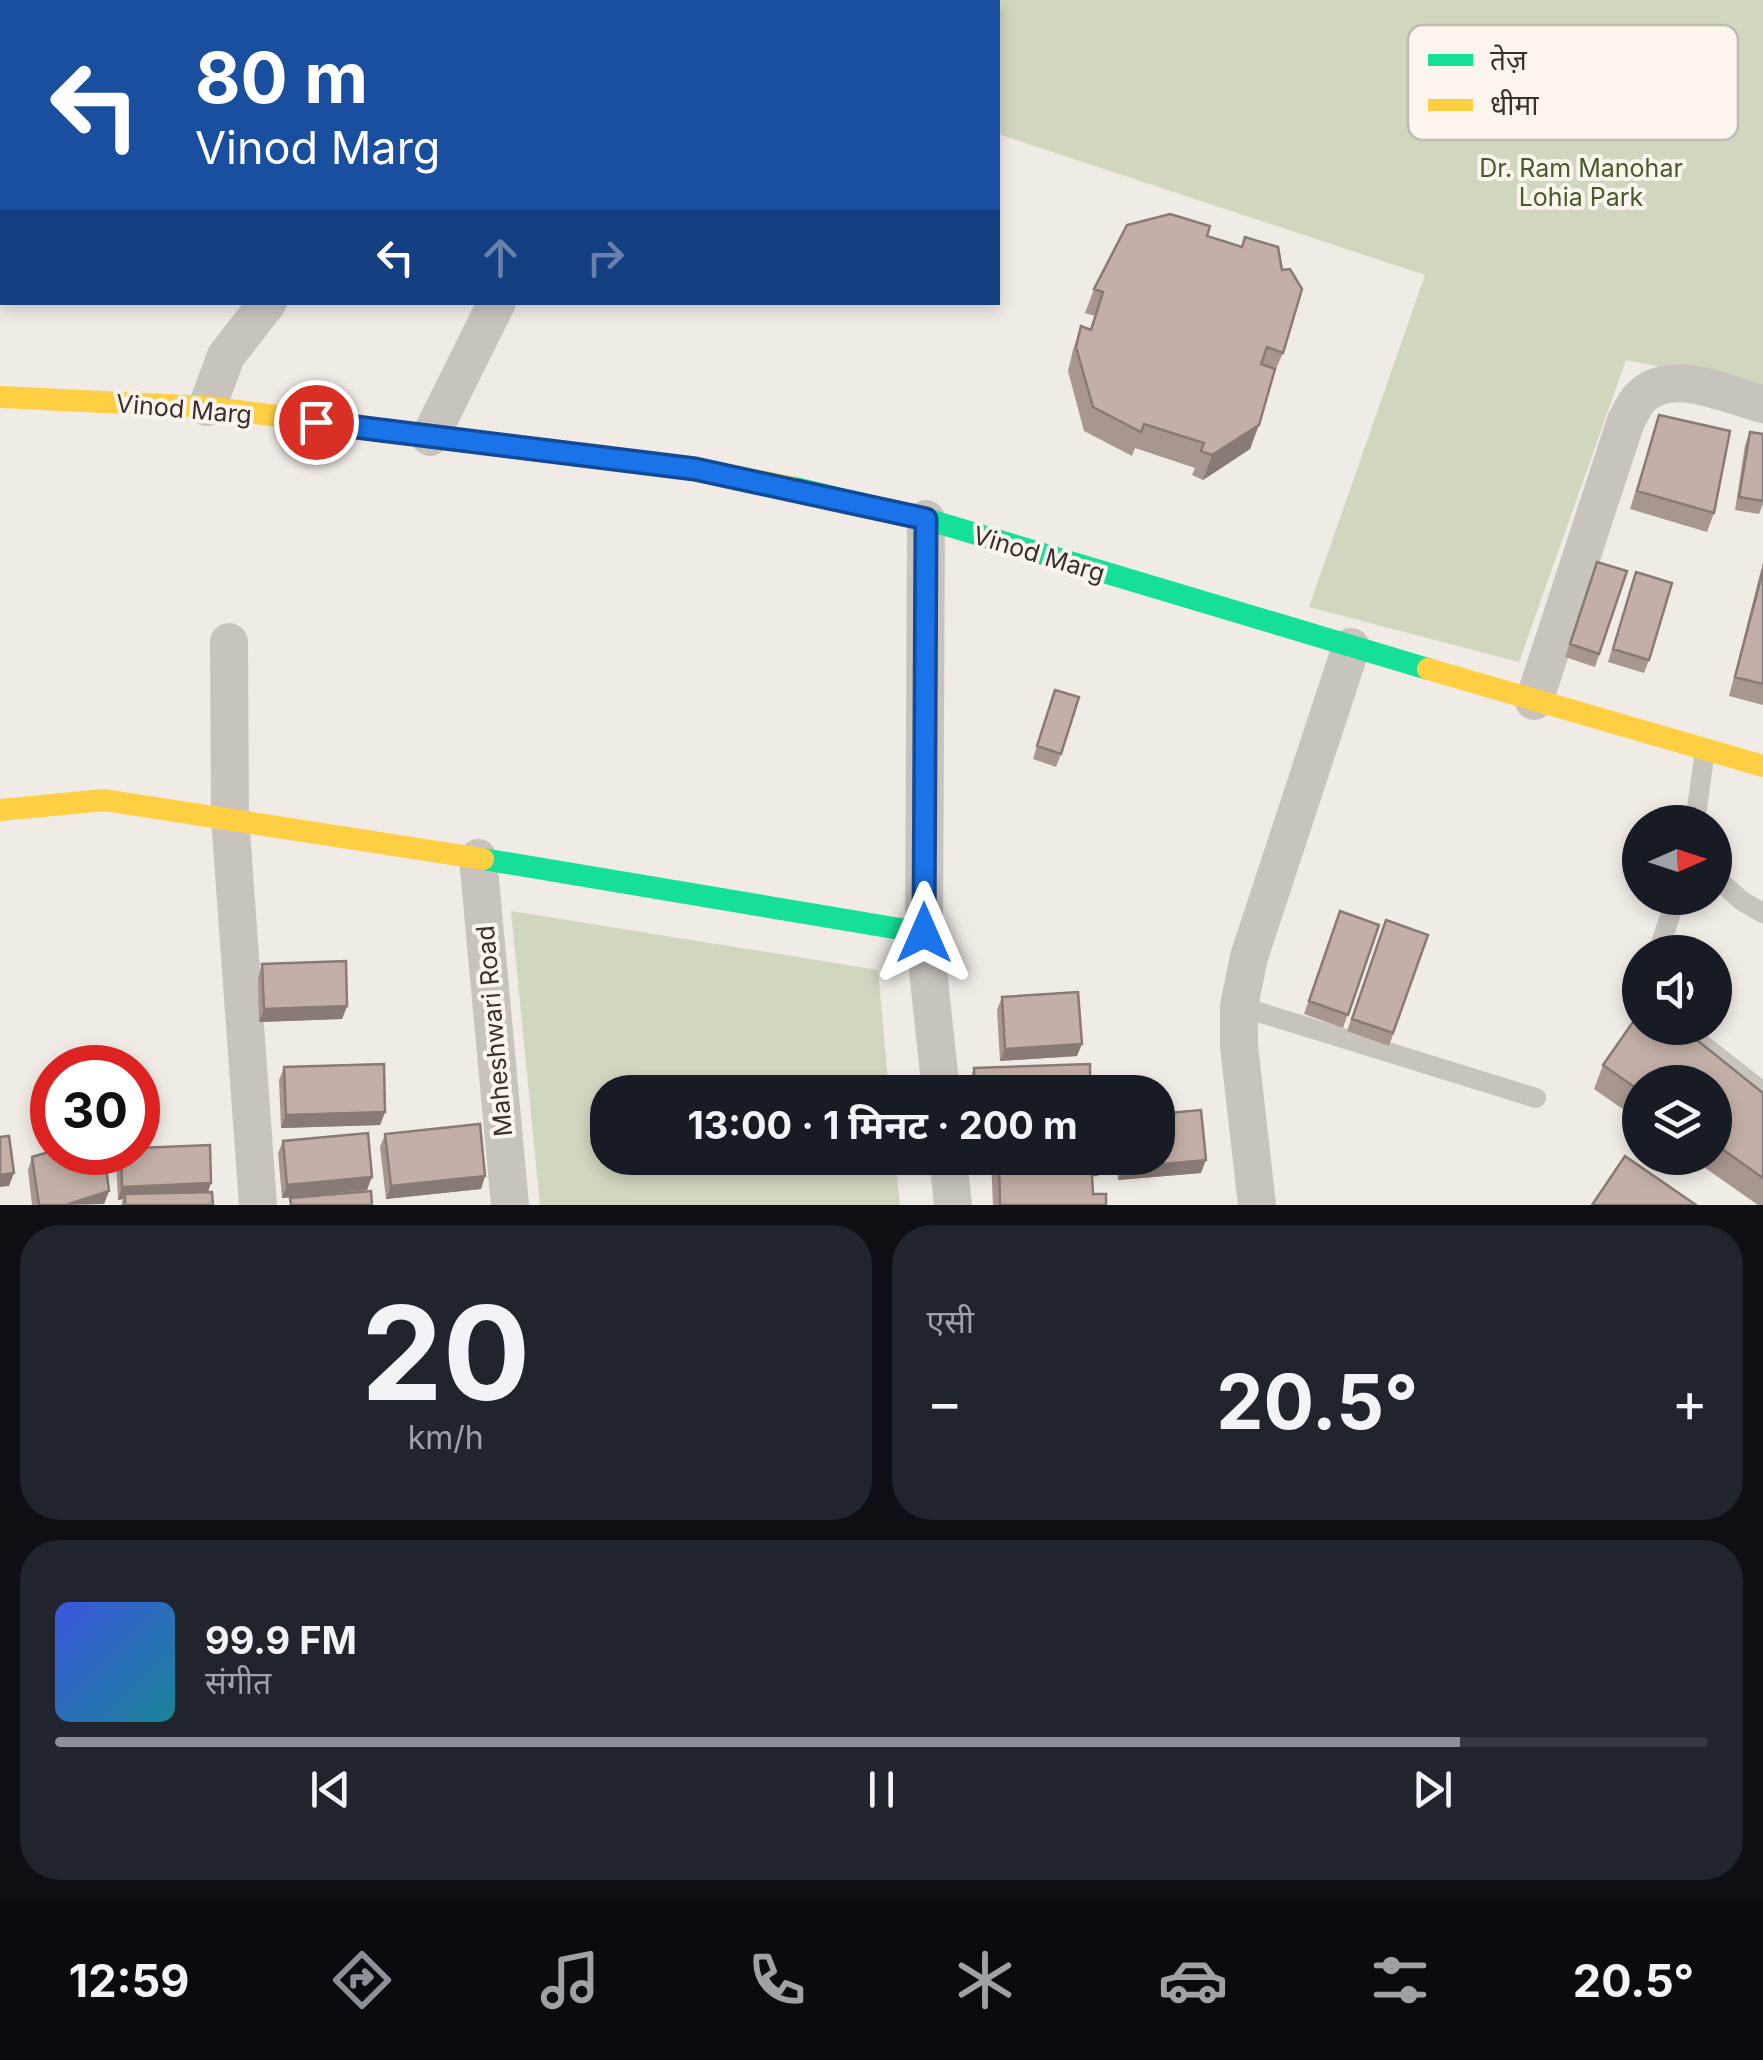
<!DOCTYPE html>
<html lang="hi">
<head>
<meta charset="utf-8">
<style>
	:root { --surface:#171b24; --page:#20242c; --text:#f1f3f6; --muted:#9ea1a6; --line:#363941; --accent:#8c9099 }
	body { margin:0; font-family:Inter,"Noto Sans Devanagari",sans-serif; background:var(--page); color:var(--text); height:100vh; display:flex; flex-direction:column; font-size:38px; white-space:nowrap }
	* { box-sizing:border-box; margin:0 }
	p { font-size:32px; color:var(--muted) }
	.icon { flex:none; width:55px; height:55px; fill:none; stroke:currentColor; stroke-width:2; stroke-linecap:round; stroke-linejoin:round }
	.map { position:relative; height:1205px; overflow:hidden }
	.sheet { display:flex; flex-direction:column; gap:20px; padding:20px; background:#0d0f14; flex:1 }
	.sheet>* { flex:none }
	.guide { position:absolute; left:0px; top:0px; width:1000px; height:305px; box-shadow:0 5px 15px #0003; background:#1a4fa0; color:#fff; overflow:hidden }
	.needle { width:65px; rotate:87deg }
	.buttons { position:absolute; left:1622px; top:805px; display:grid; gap:20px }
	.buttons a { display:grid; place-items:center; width:110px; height:110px; border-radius:50%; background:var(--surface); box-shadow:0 5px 15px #0003; font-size:50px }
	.speed { position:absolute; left:30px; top:1045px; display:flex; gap:20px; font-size:50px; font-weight:700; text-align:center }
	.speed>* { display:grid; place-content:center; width:130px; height:130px; border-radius:50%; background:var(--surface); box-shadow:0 5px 15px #0003; line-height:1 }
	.speed .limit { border:15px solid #d22; background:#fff; color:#111 }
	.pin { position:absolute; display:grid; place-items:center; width:85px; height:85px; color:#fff; margin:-42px; border:5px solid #fff; border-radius:50%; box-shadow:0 2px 10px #0007 }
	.me { position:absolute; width:110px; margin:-55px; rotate:0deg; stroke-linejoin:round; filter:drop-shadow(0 0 8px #0008) }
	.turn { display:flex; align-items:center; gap:35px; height:210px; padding:0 30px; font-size:45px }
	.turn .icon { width:130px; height:130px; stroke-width:2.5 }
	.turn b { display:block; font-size:70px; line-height:85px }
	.lanes { display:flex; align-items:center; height:95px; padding:0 30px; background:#0003; justify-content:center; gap:50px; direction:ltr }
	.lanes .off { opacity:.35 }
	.big { font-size:75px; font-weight:700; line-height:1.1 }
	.sheet .widget { flex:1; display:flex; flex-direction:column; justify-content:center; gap:15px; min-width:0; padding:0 35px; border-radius:40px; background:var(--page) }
	.sheet .dial { align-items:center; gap:0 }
	.dial b { font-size:130px; line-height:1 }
	.song { display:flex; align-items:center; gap:30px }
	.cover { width:120px; height:120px; border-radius:15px; background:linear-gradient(135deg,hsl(230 70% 55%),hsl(190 70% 35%)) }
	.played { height:10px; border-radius:5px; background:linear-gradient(90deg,var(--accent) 85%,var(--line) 85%) }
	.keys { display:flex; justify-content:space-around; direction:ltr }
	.heat { display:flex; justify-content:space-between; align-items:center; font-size:55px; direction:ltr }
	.sheet .tiles { flex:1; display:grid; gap:20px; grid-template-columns:1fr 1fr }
	.widget:last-child { grid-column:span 2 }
	.trip { position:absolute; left:590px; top:1075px; width:585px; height:100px; border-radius:40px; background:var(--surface); box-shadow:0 5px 15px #0003; font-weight:700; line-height:100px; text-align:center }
	.dock { display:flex; height:160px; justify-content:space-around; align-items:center; background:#090b0e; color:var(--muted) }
	.dock .icon { width:70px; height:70px }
	.dock .current { color:var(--accent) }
	.dock b { font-size:45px; color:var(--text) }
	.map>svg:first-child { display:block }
	.green { fill:#d1d6bf }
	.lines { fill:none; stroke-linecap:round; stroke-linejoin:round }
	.lane { stroke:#c9c3be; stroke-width:20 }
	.street { stroke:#c9c3be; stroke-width:38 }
	.fast { stroke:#16e098; stroke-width:22 }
	.slow { stroke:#ffcf43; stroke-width:22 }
	.wall { fill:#a89690 }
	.shaded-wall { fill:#887a75 }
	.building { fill:#c3afa7; stroke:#887a75; stroke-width:2.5 }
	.route-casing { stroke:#114b97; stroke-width:25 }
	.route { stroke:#1a73e8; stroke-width:18 }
	.labels { text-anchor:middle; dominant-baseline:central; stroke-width:8; stroke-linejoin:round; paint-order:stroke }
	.park-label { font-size:25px; fill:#4a5a2e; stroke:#fbf5ee }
	.street-label { font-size:25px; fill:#3b302b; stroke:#fbf5ee }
	.key { fill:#fbf5ee; stroke:#c1bab4; stroke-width:2.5 }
	.key-label { font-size:28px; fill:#3b302b }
</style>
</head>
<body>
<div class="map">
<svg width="1763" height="1205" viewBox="0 0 1763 1205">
	<rect width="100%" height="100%" fill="#f0ebe5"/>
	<path class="green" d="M917,0H1763V387L1626,360L1519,662L1309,607L1425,275L998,134V2Z
		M511,911L878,970L889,1092H608V1158H895L900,1205H540Z"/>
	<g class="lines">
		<path class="lane" d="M1695,822L1705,751
			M1715,877L1742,901L1763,913
			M1658,952L1676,898
			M1239,1006L1536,1098
			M1681,1028L1763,1092"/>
		<path class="street" d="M228,0L230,2
			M461,0L463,2
			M207,407L226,356L268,302
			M430,437L497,302
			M926,519L924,933L941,1092
			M229,642L230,818L258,1205
			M1534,701L1626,421C1630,414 1634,405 1639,399C1669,365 1727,395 1763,404
			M478,858L510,1205
			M948,1158L953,1205
			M1257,1205L1239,1046V1006L1249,957L1351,647"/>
		<path class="fast" d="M791,487L926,519L1428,669
			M483,859L924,933"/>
		<path class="slow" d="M0,397L207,407L695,469L791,487
			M1428,669L1763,766
			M0,810L104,800L483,859"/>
	</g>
	<path class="wall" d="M1207,236L1283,353L1273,376L1250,449L1203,480L1192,475L1195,468L1135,448L1132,456L1084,431L1068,371L1073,350L1081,326L1090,329L1095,316L1085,313L1094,289Z
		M1659,415L1714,513L1707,532L1630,509Z
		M1750,432L1763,434V504L1759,514L1735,510L1745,445Z
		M1597,562L1627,571L1595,667L1565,657Z
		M1763,562V705L1729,696Z
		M1636,572L1649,660L1644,673L1608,662Z
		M1050,703L1061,754L1056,767L1033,759Z
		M1340,911L1379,925L1343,1028L1304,1014Z
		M1386,920L1428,935L1389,1046L1347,1031Z
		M262,964L347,1006L342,1019L259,1022L258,977Z
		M1002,997L1077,1056L1000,1061L997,1010Z
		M1640,1012V1028H1682L1763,1093V1205H1758L1691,1158H1715V1082H1640V1121L1594,1089L1603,1065Z
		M284,1067L385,1112L380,1125L281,1128L279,1080Z
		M974,1068L1090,1092H970V1080Z
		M385,1134L485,1176L481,1189L386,1199L380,1147Z
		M283,1141L367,1190L282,1198L278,1153Z
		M120,1152H138L208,1192L213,1205H121L123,1199L118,1200L116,1162Z
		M32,1157L109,1191L104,1204L32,1205L28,1170Z
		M991,1158H1105L1098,1176H1092L1093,1194L1106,1205H993Z
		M1116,1158H1158L1201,1173L1118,1180Z"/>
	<path class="shaded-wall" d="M1259,425L1250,449L1203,480L1212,455Z
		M347,1006L342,1019L259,1022L264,1009Z
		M1082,1044L1077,1056L1000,1061L1005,1049Z
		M385,1112L380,1125L281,1128L286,1115Z
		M1091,1158H1105L1098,1176L1084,1177Z
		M1206,1160L1201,1173L1118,1180L1123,1168Z
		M14,1173L9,1186L0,1187V1175Z
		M485,1176L481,1189L386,1199L391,1186Z
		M372,1177L367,1190L282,1198L287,1185Z
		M211,1183L207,1195L125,1194L123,1199L118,1200L122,1187Z
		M109,1191L104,1204L66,1205Z"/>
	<path class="building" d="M2,7V40H0V8Z
		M0,46H2V79H0Z
		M1170,214L1210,226L1207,236L1242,247L1245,237L1278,247L1282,270L1290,269L1302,289L1283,353L1267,347L1261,364L1275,369L1259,425L1212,455L1201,451L1204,443L1144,424L1141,432L1093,407L1076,347L1081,326L1091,330L1103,292L1094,289L1127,225Z
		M1659,415L1730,431L1714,513L1637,491Z
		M1750,432L1763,434V501L1739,497Z
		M1597,562L1627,571L1599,654L1570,644Z
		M1763,570V684L1735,677Z
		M1636,572L1672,583L1649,660L1613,649Z
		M1055,690L1079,697L1061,754L1037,746Z
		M1340,911L1379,925L1348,1015L1309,1001Z
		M1386,920L1428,935L1393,1033L1352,1019Z
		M346,961L347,1006L264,1009L262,964Z
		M1078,992L1082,1044L1005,1049L1002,997Z
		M1640,1012V1028H1682L1763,1093V1178L1715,1144V1082H1640V1091L1603,1065Z
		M384,1064L385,1112L286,1115L284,1067Z
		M1090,1064V1092H975L974,1068Z
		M1201,1110L1206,1160L1123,1168L1122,1158H1158V1114Z
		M480,1124L485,1176L391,1186L385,1134Z
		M368,1133L372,1177L287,1185L283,1141Z
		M9,1136L14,1173L0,1175V1137Z
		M210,1145L211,1183L122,1187L121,1152H138V1148Z
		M52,1151L104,1152L109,1191L66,1205H39L32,1157Z
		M1625,1156L1696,1205H1592Z
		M999,1158H1102H1091L1093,1194H1106V1205H1000Z
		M371,1191L372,1205H291L290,1198Z
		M212,1192L213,1205H125V1194Z"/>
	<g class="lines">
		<defs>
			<path id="route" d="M316,422L695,469L926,519L924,933"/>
		</defs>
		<use href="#route" class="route-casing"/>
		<use href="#route" class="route"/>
	</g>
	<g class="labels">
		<g class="park-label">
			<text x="1581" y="168">Dr. Ram Manohar<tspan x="1581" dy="29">Lohia Park</tspan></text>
		</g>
		<g class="street-label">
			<text transform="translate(184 409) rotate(5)">Vinod Marg</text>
			<text transform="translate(1039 554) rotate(17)">Vinod Marg</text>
			<text transform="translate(494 1031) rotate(-95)">Maheshwari Road</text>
		</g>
	</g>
	<rect x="1408" y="25" width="330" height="115" rx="15" class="key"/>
	<rect x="1428" y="54" width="45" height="12" fill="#16e098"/>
	<rect x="1428" y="99" width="45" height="12" fill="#ffcf43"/>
	<g class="key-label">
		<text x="1490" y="70">तेज़</text>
		<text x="1490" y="115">धीमा</text>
	</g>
</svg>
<div class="buttons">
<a><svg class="needle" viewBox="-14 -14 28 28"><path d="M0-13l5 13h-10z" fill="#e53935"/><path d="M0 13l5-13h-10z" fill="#9ea1a6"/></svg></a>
<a><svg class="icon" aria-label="sound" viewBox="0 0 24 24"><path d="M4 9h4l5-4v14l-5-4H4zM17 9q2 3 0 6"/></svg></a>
<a><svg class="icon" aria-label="layers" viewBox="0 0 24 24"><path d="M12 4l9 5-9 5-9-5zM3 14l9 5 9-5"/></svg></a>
</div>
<div class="speed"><div class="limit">30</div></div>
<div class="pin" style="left:316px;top:422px;background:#d93025"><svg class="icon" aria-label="arrive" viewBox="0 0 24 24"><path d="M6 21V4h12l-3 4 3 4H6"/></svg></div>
<svg class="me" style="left:924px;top:933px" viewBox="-20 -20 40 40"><path d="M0-17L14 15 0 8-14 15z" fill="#1a73e8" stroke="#fff" stroke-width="4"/></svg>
<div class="trip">13:00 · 1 मिनट · 200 m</div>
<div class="guide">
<div class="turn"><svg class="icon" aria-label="left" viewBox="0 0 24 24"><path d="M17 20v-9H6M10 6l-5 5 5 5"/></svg><div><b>80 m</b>Vinod Marg</div></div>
<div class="lanes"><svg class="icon" aria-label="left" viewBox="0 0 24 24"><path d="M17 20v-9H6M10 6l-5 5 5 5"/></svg><svg class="icon off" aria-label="ahead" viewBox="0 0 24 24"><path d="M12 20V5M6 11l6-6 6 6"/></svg><svg class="icon off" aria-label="right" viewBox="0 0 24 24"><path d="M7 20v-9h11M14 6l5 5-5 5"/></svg></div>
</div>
</div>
<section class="sheet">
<div class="tiles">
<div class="widget dial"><b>20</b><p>km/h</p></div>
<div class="widget"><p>एसी</p>
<div class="heat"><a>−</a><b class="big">20.5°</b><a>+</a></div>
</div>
<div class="widget">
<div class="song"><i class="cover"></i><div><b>99.9 FM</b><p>संगीत</p></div></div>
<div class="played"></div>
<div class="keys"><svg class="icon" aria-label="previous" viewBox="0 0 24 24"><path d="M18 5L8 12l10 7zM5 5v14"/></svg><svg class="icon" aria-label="pause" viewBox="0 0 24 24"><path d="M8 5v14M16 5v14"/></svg><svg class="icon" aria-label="next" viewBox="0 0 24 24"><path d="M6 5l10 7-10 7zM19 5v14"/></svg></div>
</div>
</div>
</section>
<nav class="dock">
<b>12:59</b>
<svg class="icon current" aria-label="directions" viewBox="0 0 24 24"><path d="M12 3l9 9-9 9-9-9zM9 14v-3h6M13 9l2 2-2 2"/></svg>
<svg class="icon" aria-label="music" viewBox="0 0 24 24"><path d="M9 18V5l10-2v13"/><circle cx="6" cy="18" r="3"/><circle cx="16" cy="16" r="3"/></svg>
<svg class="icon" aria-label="phone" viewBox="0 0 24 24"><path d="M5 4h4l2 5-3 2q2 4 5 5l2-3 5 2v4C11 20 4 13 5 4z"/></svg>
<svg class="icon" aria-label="climate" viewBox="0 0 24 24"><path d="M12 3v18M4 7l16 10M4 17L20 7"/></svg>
<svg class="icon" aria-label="car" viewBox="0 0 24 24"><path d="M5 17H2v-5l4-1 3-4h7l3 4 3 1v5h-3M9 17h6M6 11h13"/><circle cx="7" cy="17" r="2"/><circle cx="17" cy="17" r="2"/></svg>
<svg class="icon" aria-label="filters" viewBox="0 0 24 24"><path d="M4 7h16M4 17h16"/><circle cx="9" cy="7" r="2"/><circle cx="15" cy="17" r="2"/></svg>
<b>20.5°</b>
</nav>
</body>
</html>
